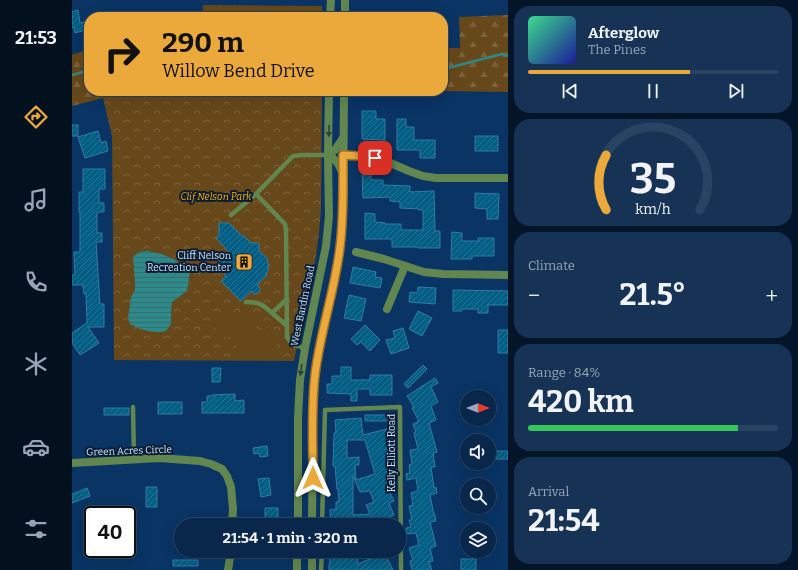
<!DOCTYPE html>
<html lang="en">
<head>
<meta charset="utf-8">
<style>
	:root { --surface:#08274b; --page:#163355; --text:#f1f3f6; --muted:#98a5b5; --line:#294463; --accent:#eca93b }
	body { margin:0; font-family:Bitter,serif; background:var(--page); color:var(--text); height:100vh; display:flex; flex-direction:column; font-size:15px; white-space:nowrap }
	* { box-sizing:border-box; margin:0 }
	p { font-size:13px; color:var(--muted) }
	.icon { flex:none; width:22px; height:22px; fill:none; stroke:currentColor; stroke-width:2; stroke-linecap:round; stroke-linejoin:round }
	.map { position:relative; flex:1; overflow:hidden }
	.side { display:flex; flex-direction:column; gap:6px; padding:6px; background:#041529; width:290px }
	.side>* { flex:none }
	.top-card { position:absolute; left:12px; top:12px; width:364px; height:84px; border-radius:16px; box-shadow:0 4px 16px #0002,0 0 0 1px var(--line); background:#eca93b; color:#111; overflow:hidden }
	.needle { width:26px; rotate:90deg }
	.fabs { position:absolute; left:388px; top:390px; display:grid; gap:8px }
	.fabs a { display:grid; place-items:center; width:36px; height:36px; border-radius:50%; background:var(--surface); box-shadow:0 4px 16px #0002,0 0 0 1px var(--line); font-size:20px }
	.speed { position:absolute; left:12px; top:506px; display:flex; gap:8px; font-size:20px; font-weight:700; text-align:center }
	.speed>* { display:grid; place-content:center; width:52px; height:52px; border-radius:50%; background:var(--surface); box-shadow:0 4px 16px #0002,0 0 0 1px var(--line); line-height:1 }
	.speed .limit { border:2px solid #111; border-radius:6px; background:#fff; color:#111 }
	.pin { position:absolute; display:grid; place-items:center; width:34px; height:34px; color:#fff; margin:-17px; border-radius:8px; box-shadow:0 2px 6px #0006 }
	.me { position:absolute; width:44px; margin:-22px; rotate:0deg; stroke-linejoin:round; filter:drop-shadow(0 0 3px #0008) }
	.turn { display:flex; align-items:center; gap:14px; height:84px; padding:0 12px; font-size:18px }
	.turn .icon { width:52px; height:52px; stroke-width:2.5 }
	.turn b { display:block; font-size:28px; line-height:34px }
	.big { font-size:30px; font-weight:700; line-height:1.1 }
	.side .widget { flex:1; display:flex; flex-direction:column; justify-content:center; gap:6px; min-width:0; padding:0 14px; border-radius:16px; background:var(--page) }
	.side .dial { align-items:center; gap:0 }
	.dial svg { height:104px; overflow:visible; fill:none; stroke:var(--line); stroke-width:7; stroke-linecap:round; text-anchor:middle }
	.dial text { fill:var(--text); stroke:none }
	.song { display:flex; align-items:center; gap:12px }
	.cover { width:48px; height:48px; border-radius:6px; background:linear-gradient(135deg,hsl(150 70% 55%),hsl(240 70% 35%)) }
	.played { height:4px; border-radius:2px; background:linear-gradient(90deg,var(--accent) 65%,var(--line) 65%) }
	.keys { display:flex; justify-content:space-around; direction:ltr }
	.heat { display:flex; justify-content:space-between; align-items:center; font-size:22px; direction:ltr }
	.charge { height:6px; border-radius:3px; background:linear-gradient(90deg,#34c759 84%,var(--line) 0) }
	.trip { position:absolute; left:102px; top:518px; width:232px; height:40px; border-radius:20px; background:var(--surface); box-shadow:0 4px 16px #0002,0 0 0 1px var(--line); font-weight:700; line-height:40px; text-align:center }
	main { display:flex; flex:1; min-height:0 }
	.menu { display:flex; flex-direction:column; width:72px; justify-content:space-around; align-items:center; background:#03101e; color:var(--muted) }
	.menu .icon { width:28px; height:28px }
	.menu .active { color:var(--accent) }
	.menu b { font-size:18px; color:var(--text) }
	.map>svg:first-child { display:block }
	.forest { fill:url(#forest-firs) }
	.park { fill:url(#park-crowns) }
	.pitch { fill:#66481a }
	.water { fill:url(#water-rules) }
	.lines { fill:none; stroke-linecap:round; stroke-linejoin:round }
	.stream { stroke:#2f8989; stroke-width:2.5 }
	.building { fill:url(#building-hatch); stroke:#317da5; fill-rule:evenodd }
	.service { stroke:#62864f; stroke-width:4.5 }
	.minor { stroke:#62864f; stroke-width:8 }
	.tertiary { stroke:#62864f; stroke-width:8 }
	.oneway { fill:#29423c }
	.route-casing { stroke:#996e26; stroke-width:10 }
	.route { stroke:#eca93b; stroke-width:7 }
	.labels { text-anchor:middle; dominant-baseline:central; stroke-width:4; stroke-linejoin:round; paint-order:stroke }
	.park-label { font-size:10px; font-style:italic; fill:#ffae07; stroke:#0b1d32 }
	.poi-label { font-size:10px; fill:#c9e0fe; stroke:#0b1d32; text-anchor:end }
	.street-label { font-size:10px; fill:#c9e0fe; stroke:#0b1d32 }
</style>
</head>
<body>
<main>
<nav class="menu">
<b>21:53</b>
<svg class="icon active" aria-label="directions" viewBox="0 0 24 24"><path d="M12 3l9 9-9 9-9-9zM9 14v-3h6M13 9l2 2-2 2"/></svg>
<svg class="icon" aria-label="music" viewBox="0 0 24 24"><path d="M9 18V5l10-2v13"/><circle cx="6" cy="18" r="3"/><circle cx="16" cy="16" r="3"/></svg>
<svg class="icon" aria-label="phone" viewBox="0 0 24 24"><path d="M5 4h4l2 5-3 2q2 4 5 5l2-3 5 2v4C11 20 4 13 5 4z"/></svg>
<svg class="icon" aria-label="climate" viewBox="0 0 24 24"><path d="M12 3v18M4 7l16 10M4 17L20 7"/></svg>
<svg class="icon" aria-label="car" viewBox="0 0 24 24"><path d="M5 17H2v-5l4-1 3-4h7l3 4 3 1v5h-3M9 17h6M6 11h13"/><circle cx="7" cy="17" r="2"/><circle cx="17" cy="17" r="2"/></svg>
<svg class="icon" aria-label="filters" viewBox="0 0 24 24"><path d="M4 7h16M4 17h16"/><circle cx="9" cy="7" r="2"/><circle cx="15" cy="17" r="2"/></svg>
</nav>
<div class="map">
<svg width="436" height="570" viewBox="0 0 436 570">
	<defs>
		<pattern id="forest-firs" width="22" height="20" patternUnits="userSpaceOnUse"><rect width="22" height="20" fill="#66481a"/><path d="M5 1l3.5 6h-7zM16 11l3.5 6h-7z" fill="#7b623c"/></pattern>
		<pattern id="park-crowns" width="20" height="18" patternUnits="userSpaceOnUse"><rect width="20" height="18" fill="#66481a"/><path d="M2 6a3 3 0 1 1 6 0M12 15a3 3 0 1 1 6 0" fill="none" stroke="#7b623c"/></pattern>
		<pattern id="water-rules" width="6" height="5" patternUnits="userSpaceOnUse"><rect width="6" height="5" fill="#2f8989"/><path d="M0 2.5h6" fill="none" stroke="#347074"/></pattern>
		<pattern id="building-hatch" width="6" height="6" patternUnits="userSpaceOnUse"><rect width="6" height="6" fill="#005d83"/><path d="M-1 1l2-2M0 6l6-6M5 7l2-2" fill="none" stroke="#247496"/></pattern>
	</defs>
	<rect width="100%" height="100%" fill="#0a3464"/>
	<path class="forest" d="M436,15V92L371,91V48H388L387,17Z
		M17,49V91H69L40,135L31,98L0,106V55Z"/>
	<path class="park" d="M131,5L250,6V17H25L24,14L131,15Z
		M30,91H250L249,208L247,234L244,256L222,361L42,360L40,135L31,97Z"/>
	<path class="pitch" d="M184,316L185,336H205V357H164V337H143V317Z"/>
	<path class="water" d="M75,251C86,253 96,255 106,262C110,265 113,269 118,271L115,291L100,302L99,312V324L94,331C81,334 70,330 58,324L56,318L59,297L63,290V280L61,257L67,252Z"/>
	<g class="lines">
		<path class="stream" d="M371,68L372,69L430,54L436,56
			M0,75L17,70"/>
	</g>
	<path class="building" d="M6,10L8,23L13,22L14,30L3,33L2,27L0,28V12Z
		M290,111H304V119H313V140L290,139Z
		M325,119H334V127H342V140H363V158H348V150H325Z
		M0,125H6V136H0Z
		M26,131L29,143L34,141L36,151L13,158L6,137Z
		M403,136H426V151H403Z
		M11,169H33V189H27V203H32V212H25V233H30V242H24L28,304H32V327H16L27,343L8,355L0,343V333L15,323L14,294H12L11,285H0V275H3L2,252H8V212H7V192H11Z
		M290,171H299V180H311V185L338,186V192L362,191L363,231H368V248H346V247H320V239H293V213L303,214V222L313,223V224H329V230H351V210H347V209L328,208V202L318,201V197L291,198Z
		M403,193L427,194L426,219H415V209L403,208Z
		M147,223H157L170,236H172L179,243H187V251L195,258V260L196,261V271L194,273L195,275L185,285L189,289L183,295L180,291L169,301L149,281L154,276L152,273V266L147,261L156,251L144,238L147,235Z
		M380,232L390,233V241H406V238H422V256H400V259H379Z
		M281,267L304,272L303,277L310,278L308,288L278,283Z
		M346,287L364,288L363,304L337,302L338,292L345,293Z
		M381,290L436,291V305H416V313H406V309H390V311H381Z
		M277,295L294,299L289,321L272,318Z
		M346,311L360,318L350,336L337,329Z
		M293,325L308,340L298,351L289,342L285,345L279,339Z
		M331,328L337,348L319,354L314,340L323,338L321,331Z
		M426,330H436V353H426Z
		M351,365L355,369L336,388L332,384Z
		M269,367H279V380H298V375H320V395H298V389H285V401H279V394L255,393V384H260V376H269Z
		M140,368H149L148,382H140Z
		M363,378L366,383L359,387L366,402L359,406L364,420L357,423L365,452L361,453L363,467H359L362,488L364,487L365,493L358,495L362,515H363L364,521L358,522L364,546L358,548L361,561L357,562L360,570H340L338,561L341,560L337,548L347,545L344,533L335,534L334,528L339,527L337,520H340L337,506L341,505L339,493L346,491L344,478L335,480L334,474L338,473L337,465L340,464L338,450L346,449L342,433L344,432L341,424L347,421L340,408L342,407L335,396Z
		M163,394V401L172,400V413H130V402H135V396H140V395Z
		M86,402H110V414H86Z
		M32,408H57V415H32Z
		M293,415H320V421H293Z
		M289,418L291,435L323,427L324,432L319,434L322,447L315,449L318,462H315L319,476H316L321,487L316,489L322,501L317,503L322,515L317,517L320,525H297L296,521L281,522V525H259L258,510L264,509V502H267L266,489H265L263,466H261L262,433H264L263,420ZM275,440H293L303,474L284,480L283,465H287V457L275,458ZM281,476L288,492L298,491L302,502L294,505L298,514L281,515Z
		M195,446L196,456L188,457L187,453L182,454L181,448Z
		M420,451H436V459H420Z
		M197,478L199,495L189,497L186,479Z
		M74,487H85V507H74Z
		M15,488L18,496L0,503V494Z
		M193,508H206V518H193Z
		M257,551H263L264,556L285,554L286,564L316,551H325V554L315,558L321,570H257V564H258Z
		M389,559H404V570H389Z
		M101,560H126V566H101Z"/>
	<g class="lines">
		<path class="service" d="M159,215L184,194
			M215,299L200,313L215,326
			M174,302C187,302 190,304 200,313
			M233,348C223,345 219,346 215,336L214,230L213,224L184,194L221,156L230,155H256
			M61,407L62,459
			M250,525L253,410L328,407L329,570
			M249,570L250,551"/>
		<path class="minor" d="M271,155L287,156L303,158L316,162L337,171L351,176L364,178H436
			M284,252L312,259L352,272L371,274L436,275
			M315,309L333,266
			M0,463L87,458L128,461L139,464L150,469L155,476L159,487L161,509L160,525
			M156,570L159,551"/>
		<path class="tertiary" d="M258,17L259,0
			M273,17V0
			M270,172C267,164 264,159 256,155L263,150L271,138
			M226,525V418L228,380L233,348L254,246L257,216L256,155L257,91
			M240,525L241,403L243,375L247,350L264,274L268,247L271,221L272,91
			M225,570V551
			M240,570V551"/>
	</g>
	<defs><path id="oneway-solid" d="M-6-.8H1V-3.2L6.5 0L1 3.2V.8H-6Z"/></defs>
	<g class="oneway">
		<use href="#oneway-solid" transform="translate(257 131) rotate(91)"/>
		<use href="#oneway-solid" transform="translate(229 370) rotate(98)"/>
	</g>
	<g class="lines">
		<defs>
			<path id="route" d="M241,478C241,444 239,409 243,375C248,332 263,290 268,247C272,216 271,186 271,155L287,156L303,158"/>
		</defs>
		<use href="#route" class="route-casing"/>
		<use href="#route" class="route"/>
	</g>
	<defs>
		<symbol id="building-square" viewBox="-11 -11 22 22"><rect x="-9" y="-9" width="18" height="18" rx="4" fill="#eca93b" stroke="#0b1d32"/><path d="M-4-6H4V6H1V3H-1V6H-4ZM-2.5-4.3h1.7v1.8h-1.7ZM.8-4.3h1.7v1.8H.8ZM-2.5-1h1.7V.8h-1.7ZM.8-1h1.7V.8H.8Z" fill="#111"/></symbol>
	</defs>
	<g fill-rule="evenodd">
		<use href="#building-square" x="162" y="252" width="20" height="20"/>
	</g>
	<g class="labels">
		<g class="park-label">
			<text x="144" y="197">Clif Nelson Park</text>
		</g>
		<g class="poi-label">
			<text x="159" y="256">Cliff Nelson<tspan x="159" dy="12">Recreation Center</tspan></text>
		</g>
		<g class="street-label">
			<text transform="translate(231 306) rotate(-78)">West Bardin Road</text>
			<text transform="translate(57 451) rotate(-2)">Green Acres Circle</text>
			<text transform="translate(320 453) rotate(-90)">Kelly Elliott Road</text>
		</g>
	</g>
</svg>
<div class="fabs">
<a><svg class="needle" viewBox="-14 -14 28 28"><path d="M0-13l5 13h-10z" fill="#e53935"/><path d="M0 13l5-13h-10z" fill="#98a5b5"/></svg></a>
<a><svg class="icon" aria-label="sound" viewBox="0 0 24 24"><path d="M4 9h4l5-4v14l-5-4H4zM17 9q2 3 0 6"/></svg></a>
<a><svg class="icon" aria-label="search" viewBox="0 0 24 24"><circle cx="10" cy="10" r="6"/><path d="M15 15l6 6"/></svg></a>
<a><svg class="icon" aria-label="layers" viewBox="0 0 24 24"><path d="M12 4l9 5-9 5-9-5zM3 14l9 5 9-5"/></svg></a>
</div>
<div class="speed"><div class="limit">40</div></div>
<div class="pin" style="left:303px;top:158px;background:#d93025"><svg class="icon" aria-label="arrive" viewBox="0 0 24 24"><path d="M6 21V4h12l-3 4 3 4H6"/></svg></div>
<svg class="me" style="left:241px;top:478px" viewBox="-20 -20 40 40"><path d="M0-17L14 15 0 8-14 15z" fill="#eca93b" stroke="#fff" stroke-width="4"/></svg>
<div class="trip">21:54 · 1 min · 320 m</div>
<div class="top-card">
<div class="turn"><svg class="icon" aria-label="right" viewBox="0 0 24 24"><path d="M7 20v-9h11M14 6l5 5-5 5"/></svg><div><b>290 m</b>Willow Bend Drive</div></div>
</div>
</div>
<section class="side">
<div class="widget">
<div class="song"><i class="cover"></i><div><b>Afterglow</b><p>The Pines</p></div></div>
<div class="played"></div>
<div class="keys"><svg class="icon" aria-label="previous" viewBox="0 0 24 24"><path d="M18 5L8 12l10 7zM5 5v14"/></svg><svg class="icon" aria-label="pause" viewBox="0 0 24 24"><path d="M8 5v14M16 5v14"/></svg><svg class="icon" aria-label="next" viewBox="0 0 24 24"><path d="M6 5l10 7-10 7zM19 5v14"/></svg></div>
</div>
<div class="widget dial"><svg viewBox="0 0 100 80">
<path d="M14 69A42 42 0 1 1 86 69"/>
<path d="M14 69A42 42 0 0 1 14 27" stroke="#eca93b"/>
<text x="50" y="56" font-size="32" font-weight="700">35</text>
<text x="50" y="72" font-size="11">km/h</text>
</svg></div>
<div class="widget"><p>Climate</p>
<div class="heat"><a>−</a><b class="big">21.5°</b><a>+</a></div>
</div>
<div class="widget"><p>Range · 84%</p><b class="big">420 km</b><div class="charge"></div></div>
<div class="widget"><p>Arrival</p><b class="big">21:54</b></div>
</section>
</main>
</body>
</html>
